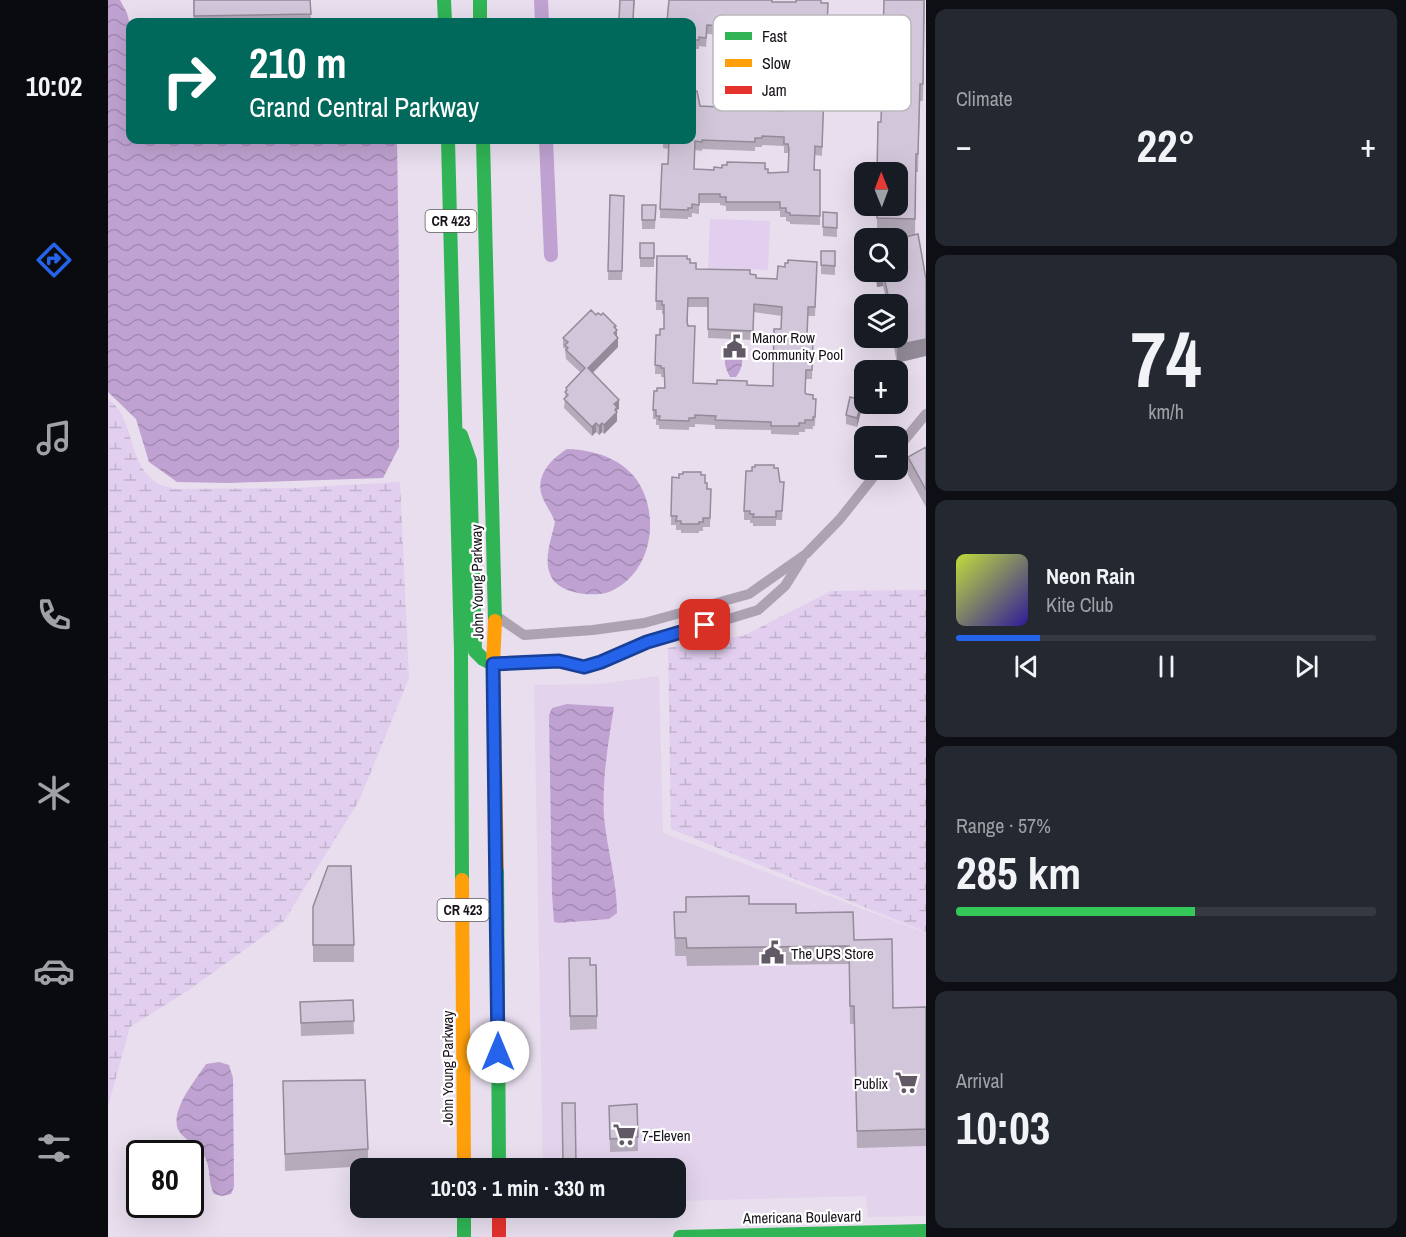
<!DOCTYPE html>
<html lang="en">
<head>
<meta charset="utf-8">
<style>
	:root { --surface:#171b24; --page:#242831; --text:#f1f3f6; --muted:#9ea1a6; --line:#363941; --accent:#2563eb }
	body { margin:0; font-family:"Archivo Narrow",sans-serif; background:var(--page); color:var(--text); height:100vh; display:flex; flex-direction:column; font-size:22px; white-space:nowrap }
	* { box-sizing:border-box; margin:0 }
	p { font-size:20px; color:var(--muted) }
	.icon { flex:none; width:33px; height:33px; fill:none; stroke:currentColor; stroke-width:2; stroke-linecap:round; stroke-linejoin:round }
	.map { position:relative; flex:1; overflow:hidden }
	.panel { display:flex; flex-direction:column; gap:9px; padding:9px; background:#0d0f14; width:480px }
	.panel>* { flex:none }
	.top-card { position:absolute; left:18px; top:18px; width:570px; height:126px; border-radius:12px; box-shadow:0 6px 24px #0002; background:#00695c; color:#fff; overflow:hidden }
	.needle { width:39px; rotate:359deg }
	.fabs { position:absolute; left:746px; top:162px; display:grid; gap:12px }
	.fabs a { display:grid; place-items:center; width:54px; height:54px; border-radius:12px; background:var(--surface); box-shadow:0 6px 24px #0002; font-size:30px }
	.speed { position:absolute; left:18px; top:1140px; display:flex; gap:12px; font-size:30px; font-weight:700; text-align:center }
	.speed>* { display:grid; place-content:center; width:78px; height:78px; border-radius:50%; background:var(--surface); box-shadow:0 6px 24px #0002; line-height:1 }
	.speed .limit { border:3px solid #111; border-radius:9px; background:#fff; color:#111 }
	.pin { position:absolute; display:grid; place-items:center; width:51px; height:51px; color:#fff; margin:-26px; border-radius:12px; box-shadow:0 3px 9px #0006 }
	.me { position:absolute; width:66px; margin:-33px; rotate:0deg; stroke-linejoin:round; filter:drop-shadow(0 0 4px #0008) }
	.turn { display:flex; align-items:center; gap:21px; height:126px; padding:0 24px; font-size:27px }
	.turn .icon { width:78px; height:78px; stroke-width:2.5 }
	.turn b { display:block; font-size:42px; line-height:51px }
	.big { font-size:45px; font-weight:700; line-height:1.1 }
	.panel .card { flex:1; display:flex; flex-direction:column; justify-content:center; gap:9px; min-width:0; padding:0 21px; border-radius:12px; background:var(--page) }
	.panel .dial { align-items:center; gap:0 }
	.dial b { font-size:78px; line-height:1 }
	.song { display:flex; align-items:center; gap:18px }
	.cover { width:72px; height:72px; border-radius:9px; background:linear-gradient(135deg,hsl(70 70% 55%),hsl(250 70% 35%)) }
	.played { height:6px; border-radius:3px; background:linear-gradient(90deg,var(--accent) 20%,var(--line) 20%) }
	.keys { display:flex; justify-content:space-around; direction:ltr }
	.heat { display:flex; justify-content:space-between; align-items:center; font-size:33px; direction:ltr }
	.charge { height:9px; border-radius:4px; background:linear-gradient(90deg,#34c759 57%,var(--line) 0) }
	.trip { position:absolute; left:242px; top:1158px; width:336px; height:60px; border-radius:12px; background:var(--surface); box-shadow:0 6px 24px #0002; font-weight:700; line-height:60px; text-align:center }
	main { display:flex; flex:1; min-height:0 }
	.tab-bar { display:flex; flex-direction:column; width:108px; justify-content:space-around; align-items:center; background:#090b0e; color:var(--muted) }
	.tab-bar .icon { width:42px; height:42px }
	.tab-bar .current { color:var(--accent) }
	.tab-bar b { font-size:27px; color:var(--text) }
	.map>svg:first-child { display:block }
	.built { fill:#e3d3ed }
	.wetland { fill:url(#wetland-marsh) }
	.green { fill:#e2cfef }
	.water { fill:url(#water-waves) }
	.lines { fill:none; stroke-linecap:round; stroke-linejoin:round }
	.canal { stroke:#bfa2d1; stroke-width:14 }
	.street { stroke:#aca2b2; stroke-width:10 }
	.fast { stroke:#30b455; stroke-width:14 }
	.slow { stroke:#ff9f0a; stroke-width:14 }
	.jam { stroke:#e5322d; stroke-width:14 }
	.wall { fill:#b5abbb; fill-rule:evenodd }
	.shaded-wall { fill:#938b99 }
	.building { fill:#d2c7da; stroke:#938b99; stroke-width:1.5; fill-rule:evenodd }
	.route-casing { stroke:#184099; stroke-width:15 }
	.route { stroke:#2563eb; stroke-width:10 }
	.labels { text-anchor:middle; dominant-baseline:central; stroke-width:4.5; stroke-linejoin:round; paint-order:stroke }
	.shield { fill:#fff; stroke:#5d595f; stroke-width:1.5 }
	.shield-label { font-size:14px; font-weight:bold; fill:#18121b }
	.poi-label { font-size:15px; fill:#18121b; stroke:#fff; text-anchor:start }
	.street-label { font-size:15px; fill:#18121b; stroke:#fff }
	.key { fill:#fff; stroke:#bab8bb; stroke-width:1.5 }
	.key-label { font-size:16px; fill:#18121b }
</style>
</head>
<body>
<main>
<nav class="tab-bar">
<b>10:02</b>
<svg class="icon current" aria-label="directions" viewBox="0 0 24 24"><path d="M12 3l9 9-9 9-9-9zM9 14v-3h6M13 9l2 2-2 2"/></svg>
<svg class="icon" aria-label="music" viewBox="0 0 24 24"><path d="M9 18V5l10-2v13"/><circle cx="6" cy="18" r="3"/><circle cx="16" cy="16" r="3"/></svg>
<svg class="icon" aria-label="phone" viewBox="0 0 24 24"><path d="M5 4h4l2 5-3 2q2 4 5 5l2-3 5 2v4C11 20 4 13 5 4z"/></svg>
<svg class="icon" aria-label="climate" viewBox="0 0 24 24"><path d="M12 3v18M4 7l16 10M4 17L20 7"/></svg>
<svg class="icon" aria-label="car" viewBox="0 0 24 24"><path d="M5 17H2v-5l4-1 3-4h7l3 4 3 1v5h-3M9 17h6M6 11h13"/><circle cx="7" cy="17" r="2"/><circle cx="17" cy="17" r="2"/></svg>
<svg class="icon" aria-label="filters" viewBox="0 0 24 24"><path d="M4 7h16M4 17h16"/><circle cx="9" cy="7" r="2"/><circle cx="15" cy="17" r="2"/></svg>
</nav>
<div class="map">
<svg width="818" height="1237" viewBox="0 0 818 1237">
	<defs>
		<pattern id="wetland-marsh" width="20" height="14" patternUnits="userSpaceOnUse" patternTransform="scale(1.5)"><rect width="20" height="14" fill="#e2cfef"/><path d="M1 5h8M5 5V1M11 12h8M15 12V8" fill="none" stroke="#c1b1cc"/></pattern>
		<pattern id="water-waves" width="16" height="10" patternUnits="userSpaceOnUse" patternTransform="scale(1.5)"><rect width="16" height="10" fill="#bfa2d1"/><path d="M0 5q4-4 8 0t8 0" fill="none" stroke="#a38ab3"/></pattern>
	</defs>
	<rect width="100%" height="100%" fill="#e8deee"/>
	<path class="built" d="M551,676L555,833L818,933V1216L760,1217L758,1196L567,1201V1168H435L426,685L492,684Z"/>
	<path class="wetland" d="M0,399C28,418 18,463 49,483C54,486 62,487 67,489L189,488L292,482L301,678L251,801L176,921L81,990L22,1027L0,1106Z
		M818,590V932L563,829L560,648L637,635L723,591Z"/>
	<path class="green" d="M602,219L662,221L660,270L600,268Z"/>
	<path class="water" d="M0,0H12L19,13L22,25V140H289L291,273V447L275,478L120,483L69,482L41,462L28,419L0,392Z
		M623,346L630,347C636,358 636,366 628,377H622C615,364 615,358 623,346Z
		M459,449C490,450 522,461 535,491C551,527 540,576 501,592C487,597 459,594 448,583C444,580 441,572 440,567C438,551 444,537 447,522C444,513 437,505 434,496C427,476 443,459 459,449Z
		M459,704L506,707C500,744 494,779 496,817C499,849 509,881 509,913L501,919L451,923L446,922L444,894L441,715L444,708Z
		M111,1062L121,1065L125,1078L126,1187L123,1194L114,1196L106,1194C99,1181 104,1167 95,1154C90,1145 81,1142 74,1135C56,1117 87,1081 98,1064Z"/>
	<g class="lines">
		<path class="canal" d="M433,0L434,22
			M438,140L443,255"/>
		<path class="street" d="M789,449L818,414
			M387,615L416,635L485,630L536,623L641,594L698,554L732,519L771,470
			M614,621L650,610L677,586L694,559
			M385,664L451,661L476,667L493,662L539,642L608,623"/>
		<path class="fast" d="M336,0L337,22
			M372,0V22
			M340,140L353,652L354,880
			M375,140L387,621
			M353,435L362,461L367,651L375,659L385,664
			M389,867L391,1168
			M356,1208V1237
			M572,1237L818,1231"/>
		<path class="slow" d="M387,621L385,664L389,867
			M354,880L356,1168"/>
		<path class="jam" d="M391,1208V1237"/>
	</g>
	<path class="wall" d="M85,0H202L203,22H86Z
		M512,0H527L525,22H511Z
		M817,0L815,101H812L810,172H808L807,235L789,363L784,338H789V304H779L775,286L769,287L766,272H789L801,236H769V206L773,122Z
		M664,2L720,3L718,57L689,56V54H685V51H679V44L626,43V38L620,37V35L599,34L598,47L591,46V49H587V51H584V22Z
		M722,45L736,46L735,70L722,69Z
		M720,83H734V107H720Z
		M586,91L592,106L649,107L655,110L676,111L680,108L684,103L716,94L714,156L707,155V170H712V225L682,224V222L678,221V217H672V211H618V206L612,205V203H591V214L584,213V217H580V219L552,218V209L560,164L561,149L555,148V140ZM654,145L676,146V153H680V172L660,173L657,169L606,170L586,169L587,150L594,151V149L647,151V147H654Z
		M502,195L516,196L514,280H500Z
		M534,205H548L547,229H534Z
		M715,212L729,213V237L715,236Z
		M532,243H546V267H532Z
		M713,251H727V275L713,274Z
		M549,256L579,259L588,269L642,274L648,278L669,279L709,270L707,316H700V320L699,335L702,341H705L704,379H698L697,392L698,394L705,399H708L707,426H705V429H697V432H691V435L663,434V430L607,429V425L587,424V427H581V430L551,429V425H548V419H545V410L549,391L557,388L556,377H553V374H547L548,335H552L556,329V314H554V310H548ZM580,307H600V338L645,340L646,312L674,316L673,329L665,386L585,383L580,323Z
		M488,315L508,329L510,347L485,373L511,409L509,410V421L496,434L494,432L491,435L488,432L484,436L456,408L458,388L473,373L458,359L457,349L455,347V338Z
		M754,408L749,427L738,424V415Z
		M818,447V507L800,475V457Z
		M666,468L672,482H676L674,520H668V526H645V523H642V520H636V511L644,471Z
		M593,475L603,498L602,527H595V531H591V533H573V530H568V525H563L564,477L571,478Z
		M641,904L688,913L746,940L785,1008L818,1007V1146L749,1148L746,1024H742L741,964L579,966L578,956H567L566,912H578Z
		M205,907L246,945V962H205Z
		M461,958L482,965H488L489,1029L462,1030Z
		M245,1000L246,1034L193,1036L192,1002Z
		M175,1081L260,1149V1166L177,1171Z
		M454,1103H467L468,1167H455Z
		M501,1106L530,1137V1151L502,1152Z"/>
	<path class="shaded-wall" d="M769,272H775V286L769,287Z
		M508,326V332L509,330V339L510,338V347L480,377V368Z
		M818,339V356L789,363V345Z
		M511,400V409L509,410V421L496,434V425L506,404Z
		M754,400V408L749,427V418Z
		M488,423V432L484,436V427Z
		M494,423V432L491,435V426Z"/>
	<path class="building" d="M86,0H202L203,14L86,16Z
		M512,0H526L525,20L511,19Z
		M561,0H664V2H688V0H713V3H720L718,48L689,47V45H685L686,42H679V35L626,34V29L620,28V26L599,25L598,38L591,37V40H587V42H584V22H559Z
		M776,0H816L815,84H812L810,154H808L807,219L769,218V206H789V172H769L770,122H773Z
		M584,88L586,89V91H589L592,106L612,107V101L649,102V107H655V110L676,111V108H680L681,103H684V95L687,96L688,93L716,94L714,147L707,146L706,170H712V216L682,215V213L678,212V208H672V202H618V197H612V194H591V205L584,204V208H580V210L552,209L554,164H560L561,140H555H584ZM654,136L676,137V144H680L681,149L680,172L660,173V169H657V163L619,162V165H614V168L606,167V170L586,169L587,141L594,142V140L647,142V138H654Z
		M502,195L516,196L514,271H500Z
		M534,205H548L547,220H534Z
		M715,212L729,213V228L715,227Z
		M810,234L818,279V339L789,345L787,338H789V304H785L784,299L781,300L775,272H789V239Z
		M532,243H546V258H532Z
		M713,251H727V266L713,265Z
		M549,256H579V259H582V263H588V269L642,270V274L648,275V278L669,279L670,266L677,267V263H680V260L709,262L707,307H700V311L699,335H702L701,341H705L704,370H698L697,392L698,394L705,395V399H708L707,417H705V420H697V423H691V426H663V422L607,420L608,416L587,415V418H581V421L551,420L552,416H548V410H545L546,391H549V388H557L556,368H553V366L547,365L548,335H552V329H556V305H554V301H548ZM580,298H600V329L645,331L646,304L674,307L673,329H666L665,386L639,385V381L609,380V384L585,383L587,326H580L579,322Z
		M483,310L488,315L490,313L493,315L495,313L508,326L506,327L509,330L506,333L510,338L480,368L511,400L506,404L509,407L507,410L509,412L496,425L494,423L491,426L488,423L484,427L456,399L460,395L457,392L459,390L458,388L477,368L458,350L460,348L457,345L460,342L455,338Z
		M742,397L754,400L749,418L738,415Z
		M818,447V490L800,457Z
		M647,465H666V468H670L672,482H676L674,511H668V517H645L646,514H642V511H636L638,471H644V467H647Z
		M575,472H593V475H597V483H599V489H603L602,518H595V522H591V524H573V521H568L569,516H563L564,477L571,478V474H575Z
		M220,866H243L246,945H205V907Z
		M641,896V904H688V913L745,912L746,940L784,939L785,1008L818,1007V1129L749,1131L746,1006H742L741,946L579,948L578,938H567L566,912H578V897Z
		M461,958H482V965H488L489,1016H462Z
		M245,1000L246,1021L193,1023L192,1002Z
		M257,1080L260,1149L177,1154L175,1081Z
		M454,1103H467L468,1163H455Z
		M529,1104L530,1137L502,1139L501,1106Z"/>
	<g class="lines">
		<defs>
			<path id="route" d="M390,1052L385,664L451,661L476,667L493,662L539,642L597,625"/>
		</defs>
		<use href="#route" class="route-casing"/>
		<use href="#route" class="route"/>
	</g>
	<defs>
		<symbol id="civic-bare" viewBox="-9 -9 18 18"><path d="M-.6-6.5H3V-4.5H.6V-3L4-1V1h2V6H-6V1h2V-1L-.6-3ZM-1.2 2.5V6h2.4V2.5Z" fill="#615965" stroke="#fff" stroke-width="2.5" paint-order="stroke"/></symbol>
		<symbol id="supermarket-bare" viewBox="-9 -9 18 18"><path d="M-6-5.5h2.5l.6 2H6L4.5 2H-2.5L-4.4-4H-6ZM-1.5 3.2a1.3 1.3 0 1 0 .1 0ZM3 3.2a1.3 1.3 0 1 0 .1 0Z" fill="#615965" stroke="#fff" stroke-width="2.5" paint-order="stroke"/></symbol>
	</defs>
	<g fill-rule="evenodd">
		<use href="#civic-bare" x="610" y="330" width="33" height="33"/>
		<use href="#civic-bare" x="648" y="936" width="33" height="33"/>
		<use href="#supermarket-bare" x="782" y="1066" width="33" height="33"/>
		<use href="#supermarket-bare" x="500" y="1118" width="33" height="33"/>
	</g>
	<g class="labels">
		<g class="shield">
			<rect x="317.5" y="210" width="51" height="22" rx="4.5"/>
			<rect x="329.5" y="899" width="51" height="22" rx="4.5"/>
		</g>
		<g class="shield-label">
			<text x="343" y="221">CR 423</text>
			<text x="355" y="910">CR 423</text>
		</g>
		<g class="poi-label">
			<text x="644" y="337">Manor Row<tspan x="644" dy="17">Community Pool</tspan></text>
			<text x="683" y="953">The UPS Store</text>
			<text x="780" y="1083" text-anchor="end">Publix</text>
			<text x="534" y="1135">7-Eleven</text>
		</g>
		<g class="street-label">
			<text transform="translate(369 582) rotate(-91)">John Young Parkway</text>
			<text transform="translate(339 1068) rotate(-90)">John Young Parkway</text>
			<text transform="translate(694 1217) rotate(-1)">Americana Boulevard</text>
		</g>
	</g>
	<rect x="605" y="15" width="198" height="96" rx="9" class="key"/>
	<rect x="617" y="32" width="27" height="8" fill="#30b455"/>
	<rect x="617" y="59" width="27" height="8" fill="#ff9f0a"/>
	<rect x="617" y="86" width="27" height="8" fill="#e5322d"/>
	<g class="key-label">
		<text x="654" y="42">Fast</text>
		<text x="654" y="69">Slow</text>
		<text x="654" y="96">Jam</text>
	</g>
</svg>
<div class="fabs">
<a><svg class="needle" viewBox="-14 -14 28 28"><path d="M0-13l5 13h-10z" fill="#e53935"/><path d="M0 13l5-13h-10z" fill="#9ea1a6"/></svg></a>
<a><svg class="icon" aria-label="search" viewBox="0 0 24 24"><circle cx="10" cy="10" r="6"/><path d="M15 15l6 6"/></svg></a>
<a><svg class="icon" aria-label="layers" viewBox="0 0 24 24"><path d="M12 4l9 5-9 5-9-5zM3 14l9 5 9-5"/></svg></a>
<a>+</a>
<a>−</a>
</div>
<div class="speed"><div class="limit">80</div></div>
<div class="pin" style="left:597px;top:625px;background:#d93025"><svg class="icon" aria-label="arrive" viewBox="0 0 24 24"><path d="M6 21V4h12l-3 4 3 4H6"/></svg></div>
<svg class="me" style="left:390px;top:1052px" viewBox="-20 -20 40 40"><circle r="19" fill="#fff"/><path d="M0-13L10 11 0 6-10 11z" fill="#2563eb"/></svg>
<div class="trip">10:03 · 1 min · 330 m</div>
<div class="top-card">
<div class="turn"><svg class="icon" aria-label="right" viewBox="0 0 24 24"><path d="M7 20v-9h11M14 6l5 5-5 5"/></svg><div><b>210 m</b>Grand Central Parkway</div></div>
</div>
</div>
<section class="panel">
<div class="card"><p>Climate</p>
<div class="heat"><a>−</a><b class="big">22°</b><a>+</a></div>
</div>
<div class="card dial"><b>74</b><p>km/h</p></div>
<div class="card">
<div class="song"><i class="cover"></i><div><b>Neon Rain</b><p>Kite Club</p></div></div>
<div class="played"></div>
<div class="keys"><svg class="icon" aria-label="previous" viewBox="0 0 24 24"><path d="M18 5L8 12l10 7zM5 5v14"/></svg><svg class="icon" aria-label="pause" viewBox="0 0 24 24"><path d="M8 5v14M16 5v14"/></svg><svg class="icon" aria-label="next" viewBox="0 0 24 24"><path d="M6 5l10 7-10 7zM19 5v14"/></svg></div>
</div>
<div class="card"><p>Range · 57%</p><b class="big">285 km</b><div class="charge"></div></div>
<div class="card"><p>Arrival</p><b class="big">10:03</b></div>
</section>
</main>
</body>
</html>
